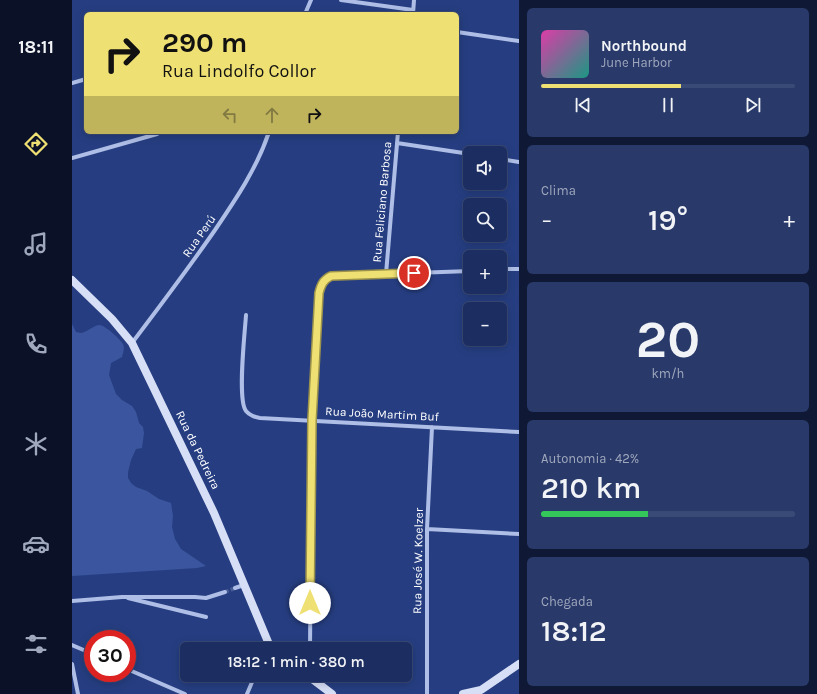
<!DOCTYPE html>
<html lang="pt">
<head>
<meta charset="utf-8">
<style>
	:root { --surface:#1c2e61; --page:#293a6a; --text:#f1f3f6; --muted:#a0a8bd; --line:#3a4a76; --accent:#efe073 }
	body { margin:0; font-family:Karla,sans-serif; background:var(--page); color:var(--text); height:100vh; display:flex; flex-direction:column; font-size:15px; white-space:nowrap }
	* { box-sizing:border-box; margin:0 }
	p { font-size:13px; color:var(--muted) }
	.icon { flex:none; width:22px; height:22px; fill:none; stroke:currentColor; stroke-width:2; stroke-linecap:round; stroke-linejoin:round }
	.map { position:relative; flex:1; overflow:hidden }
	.panel { display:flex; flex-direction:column; gap:8px; padding:8px; background:#0f1935; width:298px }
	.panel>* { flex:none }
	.hud { position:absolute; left:12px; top:12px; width:375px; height:122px; border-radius:6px; box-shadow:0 2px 10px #0003,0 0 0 1px var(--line); background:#efe073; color:#111; overflow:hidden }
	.controls { position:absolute; left:391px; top:146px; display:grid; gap:8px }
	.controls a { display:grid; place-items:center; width:44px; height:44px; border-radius:6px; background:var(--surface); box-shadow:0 2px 10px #0003,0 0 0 1px var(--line); font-size:20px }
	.speed { position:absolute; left:12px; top:630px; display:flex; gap:8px; font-size:20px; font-weight:700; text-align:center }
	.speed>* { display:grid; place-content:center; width:52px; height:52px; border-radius:50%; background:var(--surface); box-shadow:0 2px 10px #0003,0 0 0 1px var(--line); line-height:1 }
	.speed .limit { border:6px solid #d22; background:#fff; color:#111 }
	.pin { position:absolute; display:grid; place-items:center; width:34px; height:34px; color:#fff; margin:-17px; border:2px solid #fff; border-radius:50%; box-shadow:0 1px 4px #0007 }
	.me { position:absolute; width:44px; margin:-22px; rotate:0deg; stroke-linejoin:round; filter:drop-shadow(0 0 3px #0008) }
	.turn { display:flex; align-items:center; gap:14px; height:84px; padding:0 12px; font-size:18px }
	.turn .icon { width:52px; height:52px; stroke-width:2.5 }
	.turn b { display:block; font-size:28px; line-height:34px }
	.lanes { display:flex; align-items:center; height:38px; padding:0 12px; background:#0003; justify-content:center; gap:20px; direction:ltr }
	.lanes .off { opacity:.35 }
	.big { font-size:30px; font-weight:600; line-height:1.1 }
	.panel .widget { flex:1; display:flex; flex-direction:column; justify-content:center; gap:6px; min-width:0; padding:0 14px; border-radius:6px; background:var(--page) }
	.panel .dial { align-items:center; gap:0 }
	.dial b { font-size:52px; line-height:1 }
	.song { display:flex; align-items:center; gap:12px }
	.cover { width:48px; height:48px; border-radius:6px; background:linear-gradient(135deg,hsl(320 70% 55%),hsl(170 70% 35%)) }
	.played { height:4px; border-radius:2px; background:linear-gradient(90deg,var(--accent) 55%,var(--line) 55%) }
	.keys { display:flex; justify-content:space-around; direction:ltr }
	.heat { display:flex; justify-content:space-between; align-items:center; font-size:22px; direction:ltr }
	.charge { height:6px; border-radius:3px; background:linear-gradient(90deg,#34c759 42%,var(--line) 0) }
	.trip { position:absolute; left:108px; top:642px; width:232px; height:40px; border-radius:6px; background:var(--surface); box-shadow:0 2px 10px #0003,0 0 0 1px var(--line); font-weight:600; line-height:40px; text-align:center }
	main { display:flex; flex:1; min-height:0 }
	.menu { display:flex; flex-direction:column; width:72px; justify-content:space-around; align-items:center; background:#0b1227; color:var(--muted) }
	.menu .icon { width:28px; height:28px }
	.menu .on { color:var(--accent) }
	.menu b { font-size:18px; color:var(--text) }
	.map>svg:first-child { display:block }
	.green { fill:#3b569e }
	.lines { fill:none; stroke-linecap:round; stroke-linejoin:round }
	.street-tunnel { stroke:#475b94; stroke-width:4; stroke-dasharray:4 2; stroke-linecap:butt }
	.street { stroke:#aebee6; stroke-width:4 }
	.secondary { stroke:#d7dff6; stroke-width:8 }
	.route-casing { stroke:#9b924b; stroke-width:10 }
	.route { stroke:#efe073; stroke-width:7 }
	.labels { text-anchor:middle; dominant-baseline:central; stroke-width:4; stroke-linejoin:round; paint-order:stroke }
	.street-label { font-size:12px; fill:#fff; stroke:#263e81 }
</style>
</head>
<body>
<main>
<nav class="menu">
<b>18:11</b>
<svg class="icon on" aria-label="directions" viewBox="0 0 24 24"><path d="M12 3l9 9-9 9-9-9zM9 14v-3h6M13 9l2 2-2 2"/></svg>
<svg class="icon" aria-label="music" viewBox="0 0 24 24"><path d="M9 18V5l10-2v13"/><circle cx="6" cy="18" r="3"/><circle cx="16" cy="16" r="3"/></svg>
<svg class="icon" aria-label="phone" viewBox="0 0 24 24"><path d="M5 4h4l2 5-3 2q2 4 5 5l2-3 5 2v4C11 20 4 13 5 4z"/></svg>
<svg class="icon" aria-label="climate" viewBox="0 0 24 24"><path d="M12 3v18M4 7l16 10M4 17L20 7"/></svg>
<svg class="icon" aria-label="car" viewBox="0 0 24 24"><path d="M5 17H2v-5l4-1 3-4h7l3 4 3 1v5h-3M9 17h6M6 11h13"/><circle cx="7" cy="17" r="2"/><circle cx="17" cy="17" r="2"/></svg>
<svg class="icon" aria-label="filters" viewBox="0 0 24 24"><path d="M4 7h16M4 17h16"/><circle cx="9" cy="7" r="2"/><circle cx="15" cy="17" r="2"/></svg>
</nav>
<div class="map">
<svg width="447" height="694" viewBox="0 0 447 694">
	<rect width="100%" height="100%" fill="#263e81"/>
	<path class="green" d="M0,324L4,332L9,333C15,332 21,326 27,325C33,325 48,339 51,344C53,349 51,352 50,357L39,363L37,375L44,394L50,400L60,406L64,412L67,423L71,427L72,433L70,448L64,449L59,460L56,472V478L59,483L64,487L75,491L87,499L99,503L101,516L100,527L103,539L109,549L134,566L125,568L0,576Z"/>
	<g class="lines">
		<path class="street-tunnel" d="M153,592L163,588"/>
		<path class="street" d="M269,0L341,10
			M233,14L239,0
			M341,14L342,0
			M385,32L447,41
			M0,83L14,79
			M325,143L398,154
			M0,158L85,134L89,132
			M428,159L447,162
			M428,269H447
			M314,274L326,132
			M174,315C173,332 165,400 174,411C178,416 183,417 188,418L447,432
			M60,343C88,306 116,269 143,230C164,199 185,168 197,132
			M355,529L447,534
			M163,588L172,585
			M56,598L134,617
			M0,601L50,597H123L134,598L153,592
			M0,645L21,654
			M238,649L240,420L247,293C249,285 251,280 259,276L398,271
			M0,664L6,694
			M55,669L113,694
			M175,694L183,675
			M355,694V529L360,427"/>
		<path class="secondary" d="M0,280L40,319L60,343L142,513L199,649
			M235,675L260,694
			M391,694L409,690L447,664"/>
	</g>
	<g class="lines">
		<defs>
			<path id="route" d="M238,603L240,420L247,293C249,285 251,280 259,276L342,273"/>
		</defs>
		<use href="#route" class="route-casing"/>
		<use href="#route" class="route"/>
	</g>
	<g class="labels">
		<g class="street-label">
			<text transform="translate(310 202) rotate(-85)">Rua Feliciano Barbosa</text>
			<text transform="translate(127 236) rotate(-55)">Rua Perú</text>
			<text transform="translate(310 414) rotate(3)">Rua João Martim Buf</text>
			<text transform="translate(126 450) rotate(64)">Rua da Pedreira</text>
			<text transform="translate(346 561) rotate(-89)">Rua José W. Koelzer</text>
		</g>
	</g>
</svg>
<div class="controls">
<a><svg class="icon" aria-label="sound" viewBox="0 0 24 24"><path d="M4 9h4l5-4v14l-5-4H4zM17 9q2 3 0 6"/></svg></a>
<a><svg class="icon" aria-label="search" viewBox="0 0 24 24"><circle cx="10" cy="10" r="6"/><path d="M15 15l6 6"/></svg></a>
<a>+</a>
<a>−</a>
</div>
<div class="speed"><div class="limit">30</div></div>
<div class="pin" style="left:342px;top:273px;background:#d93025"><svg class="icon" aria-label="arrive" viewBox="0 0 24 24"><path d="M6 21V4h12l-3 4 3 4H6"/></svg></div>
<svg class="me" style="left:238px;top:603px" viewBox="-20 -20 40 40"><circle r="19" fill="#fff"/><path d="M0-13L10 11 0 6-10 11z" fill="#efe073"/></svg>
<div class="trip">18:12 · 1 min · 380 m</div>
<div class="hud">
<div class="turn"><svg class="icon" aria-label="right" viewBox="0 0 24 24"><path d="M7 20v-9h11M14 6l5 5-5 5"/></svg><div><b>290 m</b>Rua Lindolfo Collor</div></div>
<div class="lanes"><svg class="icon off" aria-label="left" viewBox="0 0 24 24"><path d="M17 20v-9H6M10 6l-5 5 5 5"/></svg><svg class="icon off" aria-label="ahead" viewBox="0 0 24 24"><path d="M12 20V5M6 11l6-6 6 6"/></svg><svg class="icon" aria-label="right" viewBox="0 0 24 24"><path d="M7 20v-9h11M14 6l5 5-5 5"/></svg></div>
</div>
</div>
<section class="panel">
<div class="widget">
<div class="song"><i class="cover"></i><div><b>Northbound</b><p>June Harbor</p></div></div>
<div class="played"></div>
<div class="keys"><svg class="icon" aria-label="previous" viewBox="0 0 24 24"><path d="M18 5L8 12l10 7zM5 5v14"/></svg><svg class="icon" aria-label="pause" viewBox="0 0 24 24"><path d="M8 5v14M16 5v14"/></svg><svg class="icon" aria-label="next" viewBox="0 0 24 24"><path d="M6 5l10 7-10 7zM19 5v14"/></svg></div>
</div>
<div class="widget"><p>Clima</p>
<div class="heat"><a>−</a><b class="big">19°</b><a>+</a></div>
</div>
<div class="widget dial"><b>20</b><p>km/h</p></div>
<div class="widget"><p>Autonomia · 42%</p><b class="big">210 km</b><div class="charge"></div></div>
<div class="widget"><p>Chegada</p><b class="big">18:12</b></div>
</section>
</main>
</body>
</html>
